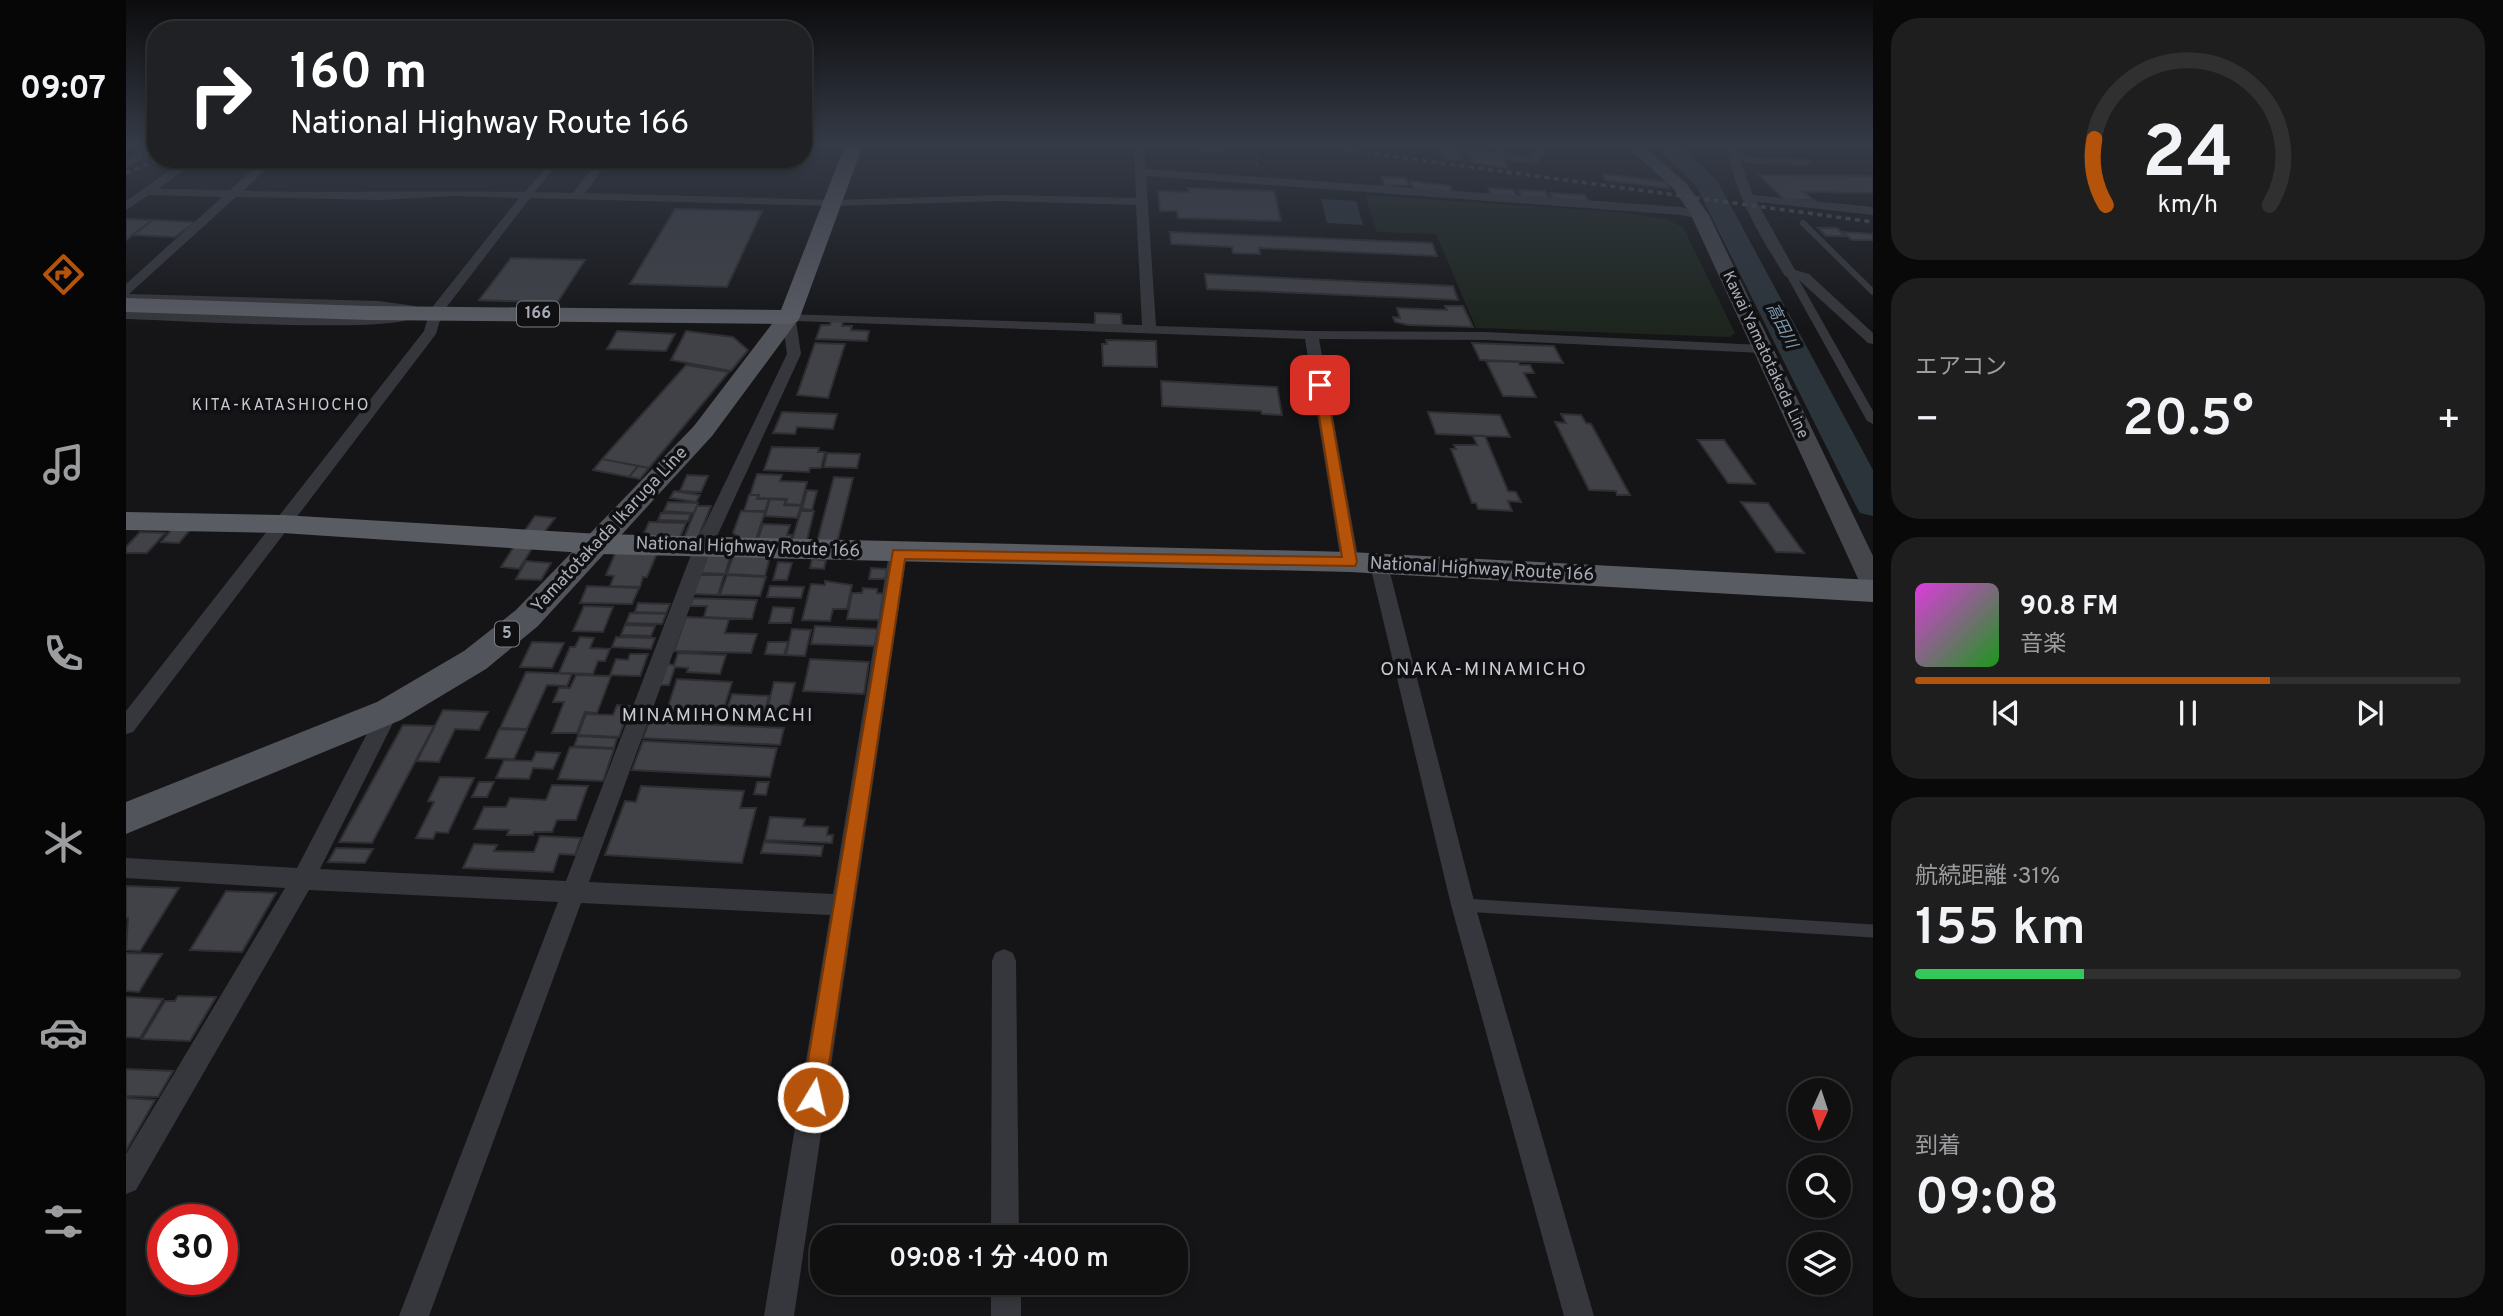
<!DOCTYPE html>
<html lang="ja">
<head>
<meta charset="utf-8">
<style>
	:root { --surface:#101011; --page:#1e1e1f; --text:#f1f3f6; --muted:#9c9d9f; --line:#303031; --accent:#b45309 }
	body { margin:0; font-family:Overpass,"Noto Sans JP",sans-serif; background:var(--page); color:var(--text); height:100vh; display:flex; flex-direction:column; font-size:26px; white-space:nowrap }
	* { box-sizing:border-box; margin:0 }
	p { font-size:23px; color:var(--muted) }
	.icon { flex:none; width:38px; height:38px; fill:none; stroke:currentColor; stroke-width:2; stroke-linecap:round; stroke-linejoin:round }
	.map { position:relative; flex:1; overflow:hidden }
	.details { display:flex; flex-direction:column; gap:18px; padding:18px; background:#090909; width:630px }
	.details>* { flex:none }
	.banner { position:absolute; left:21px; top:21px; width:665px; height:147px; border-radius:28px; box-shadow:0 4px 10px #0003,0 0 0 2px var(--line); background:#202124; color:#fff; overflow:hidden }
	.needle { width:46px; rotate:183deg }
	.fabs { position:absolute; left:1662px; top:1078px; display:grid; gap:14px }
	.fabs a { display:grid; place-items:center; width:63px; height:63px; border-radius:50%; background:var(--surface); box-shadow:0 4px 10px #0003,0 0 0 2px var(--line); font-size:35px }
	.speed { position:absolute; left:21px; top:1204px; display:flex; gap:14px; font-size:35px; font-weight:700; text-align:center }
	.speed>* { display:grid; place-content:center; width:91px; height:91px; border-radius:50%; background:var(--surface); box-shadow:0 4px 10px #0003,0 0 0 2px var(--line); line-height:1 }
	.speed .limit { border:10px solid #d22; background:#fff; color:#111 }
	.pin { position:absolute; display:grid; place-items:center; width:60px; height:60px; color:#fff; margin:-30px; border-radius:14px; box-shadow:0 4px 10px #0006 }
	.me { position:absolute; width:77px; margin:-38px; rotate:9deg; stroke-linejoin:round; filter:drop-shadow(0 0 5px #0008) }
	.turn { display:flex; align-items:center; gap:24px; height:147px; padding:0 28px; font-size:32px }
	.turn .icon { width:91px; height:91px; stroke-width:2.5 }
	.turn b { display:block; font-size:49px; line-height:60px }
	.big { font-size:52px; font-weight:600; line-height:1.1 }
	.details .widget { flex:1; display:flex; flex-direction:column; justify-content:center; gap:10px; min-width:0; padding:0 24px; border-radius:28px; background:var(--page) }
	.details .dial { align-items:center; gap:0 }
	.dial svg { height:182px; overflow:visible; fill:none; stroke:var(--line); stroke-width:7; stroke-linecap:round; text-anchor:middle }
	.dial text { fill:var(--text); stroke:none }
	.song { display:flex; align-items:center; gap:21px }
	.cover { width:84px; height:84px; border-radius:10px; background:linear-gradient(135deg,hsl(300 70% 55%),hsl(120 70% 35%)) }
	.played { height:7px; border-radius:4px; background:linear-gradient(90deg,var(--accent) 65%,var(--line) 65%) }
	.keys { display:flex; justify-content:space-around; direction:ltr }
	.heat { display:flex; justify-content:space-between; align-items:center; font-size:38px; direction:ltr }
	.charge { height:10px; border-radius:5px; background:linear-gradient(90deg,#34c759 31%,var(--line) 0) }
	.trip { position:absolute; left:684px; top:1225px; width:378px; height:70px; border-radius:28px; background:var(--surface); box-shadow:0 4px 10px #0003,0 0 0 2px var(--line); font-weight:600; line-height:70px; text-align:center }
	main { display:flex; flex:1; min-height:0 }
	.tabs { display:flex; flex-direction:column; width:126px; justify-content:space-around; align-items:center; background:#060607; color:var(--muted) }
	.tabs .icon { width:49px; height:49px }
	.tabs .active { color:var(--accent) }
	.tabs b { font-size:32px; color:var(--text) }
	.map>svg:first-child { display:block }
	.green { fill:#1d251e }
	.water { fill:#2c343b }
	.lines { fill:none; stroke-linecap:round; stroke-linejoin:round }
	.river { fill:#2c343b; fill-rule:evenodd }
	.building { fill:#414247; stroke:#2f2f33; stroke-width:2 }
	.path { stroke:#3c3e43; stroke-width:2.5; stroke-dasharray:2.5 3.5; stroke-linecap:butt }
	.service-far1 { stroke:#36373c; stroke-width:6 }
	.service { stroke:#36373c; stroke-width:13 }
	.pedestrian { fill:#36373c; fill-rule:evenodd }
	.minor { fill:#36373c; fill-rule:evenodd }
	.secondary { fill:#44464c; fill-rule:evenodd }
	.primary { fill:#52545b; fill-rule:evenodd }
	.trunk { fill:#5a5c64; fill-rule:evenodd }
	.rail { stroke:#494b51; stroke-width:3.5; stroke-dasharray:5 4.5; stroke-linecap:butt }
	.route { fill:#b45309; stroke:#753606; stroke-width:2 }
	.labels { text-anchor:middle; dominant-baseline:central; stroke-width:7; stroke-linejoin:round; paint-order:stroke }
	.shield { fill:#101012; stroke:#7a7d86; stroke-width:2 }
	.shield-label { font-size:16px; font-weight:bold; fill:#a7acb7 }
	.far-water-label { font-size:16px; font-style:italic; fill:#7f9bb1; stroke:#101012 }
	.far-street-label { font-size:16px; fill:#a7acb7; stroke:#101012 }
	.far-neighbourhood-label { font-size:16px; letter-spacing:2px; fill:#c8cbd3; stroke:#101012 }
	.street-label { font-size:18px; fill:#a7acb7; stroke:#101012 }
	.neighbourhood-label { font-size:19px; letter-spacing:2px; fill:#c8cbd3; stroke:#101012 }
</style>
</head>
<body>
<main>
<nav class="tabs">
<b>09:07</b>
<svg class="icon active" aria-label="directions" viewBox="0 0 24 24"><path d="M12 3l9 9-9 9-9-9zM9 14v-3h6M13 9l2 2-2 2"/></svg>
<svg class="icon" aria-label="music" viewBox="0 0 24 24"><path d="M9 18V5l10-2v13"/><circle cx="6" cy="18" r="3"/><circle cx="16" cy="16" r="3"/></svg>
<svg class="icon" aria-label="phone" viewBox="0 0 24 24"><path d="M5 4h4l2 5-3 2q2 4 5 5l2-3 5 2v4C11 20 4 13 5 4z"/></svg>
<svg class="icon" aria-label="climate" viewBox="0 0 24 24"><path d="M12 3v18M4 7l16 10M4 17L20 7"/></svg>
<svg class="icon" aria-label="car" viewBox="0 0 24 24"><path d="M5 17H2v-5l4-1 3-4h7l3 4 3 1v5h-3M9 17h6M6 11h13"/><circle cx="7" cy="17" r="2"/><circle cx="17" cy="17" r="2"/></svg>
<svg class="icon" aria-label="filters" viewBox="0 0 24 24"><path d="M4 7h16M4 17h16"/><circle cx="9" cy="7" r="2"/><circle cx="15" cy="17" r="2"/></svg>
</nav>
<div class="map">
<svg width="1747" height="1316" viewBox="0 0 1747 1316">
	<rect width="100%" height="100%" fill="#151517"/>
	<path class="green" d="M1239,195L1493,212L1539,219L1557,227L1609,333L1604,337L1350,328L1310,234L1251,232Z"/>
	<path class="water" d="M1195,199L1230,201L1237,225L1201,223Z"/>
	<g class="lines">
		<path class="river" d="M1529,145H1554L1592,182L1747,470V516L1734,513L1729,504L1570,186Z"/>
	</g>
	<path class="building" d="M1072,145L1099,146V152L1072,150Z
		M1309,145H1329L1339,160H1317Z
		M1340,151L1373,152L1382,168L1346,163Z
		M1477,174L1541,182L1543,188L1479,180Z
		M1633,175L1747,176V193L1678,192L1688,200H1659Z
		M1255,177L1279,178L1283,185L1259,186Z
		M1284,181L1324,186L1327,193L1289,192Z
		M1062,188L1148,191L1155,221L1052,218L1051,211H1034L1032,191L1062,192Z
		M1362,188L1388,190L1391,196L1366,195Z
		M1392,190L1419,191L1423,198L1396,197Z
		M1424,193L1459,195L1462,201L1427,199Z
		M549,209L636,211L601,287L504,284Z
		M0,219L27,220L0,240Z
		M27,220L69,222L49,237L6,235Z
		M1692,228H1711L1719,236H1700Z
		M1044,232L1306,243L1311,256L1133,248L1134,254L1107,253L1106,247L1045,244Z
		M1717,232L1747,234V240H1726Z
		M385,258L459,260L431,303L353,300Z
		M1079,274L1327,286L1332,300L1081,289Z
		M1319,306H1337L1347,327L1282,325L1269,322L1267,317L1274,318L1271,308L1321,310Z
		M969,313L995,314L996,326L969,325Z
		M705,321H717L716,326H726L725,330L743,331L741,341L690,339L695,325H704Z
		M491,331L549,334L540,351L481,349Z
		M560,331L607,337L622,350L605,371L545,360Z
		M980,340L1030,341L1031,367L977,366L976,344H981Z
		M689,343L719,344L702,398L671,395Z
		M1346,343L1428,346L1437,363L1354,360Z
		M1360,361L1392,362L1394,365H1404L1408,373H1398L1410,397L1377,396Z
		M560,365L603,372L523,468L476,459Z
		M1035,381L1151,387L1156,415L1136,414L1135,411L1036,406Z
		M656,412L711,414L707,429L671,427L669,434L647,433Z
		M1302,412L1374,415L1384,437L1310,434Z
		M1435,414L1455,415L1460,423L1465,424L1504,495H1491L1490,491L1463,490L1429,422L1440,423Z
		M1347,436H1359L1382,491L1390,492L1395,502L1382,501L1386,511L1352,509L1350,503H1346L1325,449H1330L1328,445H1351Z
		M1572,440H1598L1629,484L1602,483Z
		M646,447L693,448L692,452H699L695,468H684L683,472L638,470Z
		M701,453L734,454L731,468L698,467Z
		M476,459L512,466L503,477L467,470Z
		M512,466L523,468L514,479L503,477Z
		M631,474L656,475L654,481L681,482L675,505L659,504L661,499L632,498L633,495H624Z
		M561,475L582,476L575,492L554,491Z
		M708,477L727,478L711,543L691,542Z
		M681,490L691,491L686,510L676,509Z
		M548,491L574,495L570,502L544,498Z
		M623,495H632L631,499H643L639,511H618Z
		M644,499L660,500L658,505L675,506L671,518L639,516Z
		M542,502L572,503L568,513L538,511Z
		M1615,502L1642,503L1678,553L1650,552Z
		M571,506H585L572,538L557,540Z
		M615,511L639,512L630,539L614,538L607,533Z
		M675,511H688L681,540H666Z
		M535,513L565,514L562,521L532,520Z
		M409,516L429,518L414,538L395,536Z
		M523,522L560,523L553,540L516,538Z
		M51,523L69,524L53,543L35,542Z
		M637,524L664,525L661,535H666L665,540L632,539Z
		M14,532L39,533L21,553H0V547Z
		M389,545L407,547L393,569L375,567Z
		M491,549L532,551L521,577H517L514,587L484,586L488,576L480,575Z
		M580,553L605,554L599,574L573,573Z
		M607,556L644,557L639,576L601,574Z
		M686,559L700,560L698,569L684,568Z
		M400,561L425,563L415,580L390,579Z
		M652,562L666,563L661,580H647Z
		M745,568L761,569L759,579H743Z
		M573,575H598L592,595L566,594Z
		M601,575L640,577L634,596L594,595Z
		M699,581L726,585L721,609H707L704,621L676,620L685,584L699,585Z
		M461,586L513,588L506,604L454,603Z
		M644,586L678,587L675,598L641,597Z
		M737,588L751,589V593L760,594L756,620L721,619L726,593H736Z
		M567,598L631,600L626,619L578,617L581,606H564Z
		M512,603L544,604L540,613L509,612Z
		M458,606L487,607L477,632L447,631Z
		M647,607L668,608L665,623H643Z
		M504,613L540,614L536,624L500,623Z
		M560,617L603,619L599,633L631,634L625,653L548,651Z
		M499,625L529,626L525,636L495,635Z
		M689,626L752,629L749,646L685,644Z
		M666,629L685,630L679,656L660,655Z
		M454,637L468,638L464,648L484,649L479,661H472L467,674L433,673L444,647H449Z
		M490,637L529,638L525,649L486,647Z
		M406,642L438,643L426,668L394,667Z
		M642,642H662L658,655L639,654Z
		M552,653L600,655L594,674L561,672L562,668L549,667L543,685H534L541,664L548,665Z
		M504,654H522L514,676L484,675L490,659L502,660Z
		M684,659L743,662L738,694L677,691Z
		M400,672L446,674L441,686L421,685L401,729L374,728Z
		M450,675L485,676L471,713L459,712L451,733H426L438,702H427L433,688H444Z
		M551,679L606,682L597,712L541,710Z
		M648,682L669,683L661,715L640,714Z
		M606,694L643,696L638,714L600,713Z
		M491,705L504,706L493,737L452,735L460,714L487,715Z
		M317,710L362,712L353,730L329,729L313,762L291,761Z
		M523,722L658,728L654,745L517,738Z
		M277,725L308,726L246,843L213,842Z
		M373,729L401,730L388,759L360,758Z
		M452,736L491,738L488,748L448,746Z
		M517,741L651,748L644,777L506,770Z
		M444,747L488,749L477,781L432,779Z
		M410,752L434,753L427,769L407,768L403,779L370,778L378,760L406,761Z
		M314,777L348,778L322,833L310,832L307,839L290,838L308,802L302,801Z
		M353,782H368L361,797H346Z
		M631,782H643L640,795L628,794Z
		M426,785L462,786L450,820H431L426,832H408L407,835H381L383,830L348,829L358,807H380L384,798L420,800Z
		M515,786L618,791L614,808H630L616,863L479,855L499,801L510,802Z
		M644,817L679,819L677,826L702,827L701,835H707L706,843L639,840Z
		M414,836L455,838L449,855L433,854L427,872L337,868L348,844L371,845L368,851L408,852Z
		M638,842L697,846L695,856L635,853Z
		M210,848L247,849L239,863L202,862Z
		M0,886L53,888L14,951L0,950L2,918H0Z
		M100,891L150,893L116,952L64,950Z
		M0,953L36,954L13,992L0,991Z
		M52,996L90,997L64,1041L16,1039L39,1001H49Z
		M0,997L37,999L14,1038L0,1037Z
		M0,1069L47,1071L32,1097L0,1096Z
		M0,1098L29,1100L0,1151Z"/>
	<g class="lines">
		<path class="path" d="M1130,145L1131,167"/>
		<path class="service-far1" d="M1677,223L1747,292"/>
		<path class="service" d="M1338,905L1747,931"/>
		<path class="pedestrian" d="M428,159H436L404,197H398V193Z
			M1664,270L1669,273L1747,411V424L1741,421L1659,273Z"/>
		<path class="minor" d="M25,145H30V151L0,168V160Z
			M1008,145H1018L1020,169L1555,207L1580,215L1574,219L1555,215L1020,176L1030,326L1185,331L1360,332L1636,345L1643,349L1636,353L1360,340L1193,339L1233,562L1224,568L1215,562L1179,339L670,321L675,354L586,547L463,882L707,894L763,553L766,549H778L781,553L668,1316H638L704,915L455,903L303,1316H273L432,902L183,890L10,1190L0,1194V1154L159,888L0,878V858L171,868L256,705L263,703L270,705L273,711L194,869L440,881L568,547L661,354L656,317L658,314L1016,325L1010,205L877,201L707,206L404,198L316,313L310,334L7,732L0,734V711L298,331L304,310L393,198L327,196L256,200L110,197L3,294L253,301L289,306V312L284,313L253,309L0,302V284L96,197L23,195L0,210V201L60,159H73L32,189L104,190L138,159H150L117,191C227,193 337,190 447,193L473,159H484L459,193L707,200L877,195L1010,198Z
			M1366,145H1376L1383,155L1405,157L1412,145H1422L1413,163L1409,164L1376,160Z
			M1601,145H1611L1613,154L1631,158L1681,159L1686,162L1681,165L1631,164L1614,161L1627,195L1747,207V215L1631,202L1669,270L1683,274L1747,333V344L1742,343L1673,280L1659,276C1635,238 1606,190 1601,145Z
			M0,311L238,318L281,313L288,317C269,334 40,320 0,319Z
			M1253,559L1259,561L1262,565L1349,905L1468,1316H1438L1325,905L1244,565L1247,561Z
			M878,949L887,953L890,961L893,1237H865L866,961L869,953Z
			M865,1283H895V1316H865Z"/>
		<path class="secondary" d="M1499,145H1516L1560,183L1583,215L1747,556V592L1738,590L1734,583L1565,215L1548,189Z"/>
		<path class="primary" d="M663,310L671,312L674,317L586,436L412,626L360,669L275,720L0,834V802L251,702L338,651L390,610L568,426L655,312Z"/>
		<path class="trunk" d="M719,145H737L674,317L671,322L663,324L242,320L0,312V298L242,306L655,310Z
			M0,512L156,515L474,534L1224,552L1747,580V602L1224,572L474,554L156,533L0,530Z"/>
		<path class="rail" d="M1183,145L1747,222
			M0,173L33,159"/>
	</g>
	<linearGradient id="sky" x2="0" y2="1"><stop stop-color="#0c0c0d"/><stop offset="0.44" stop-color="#353b47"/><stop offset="1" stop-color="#353b47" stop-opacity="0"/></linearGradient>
	<rect width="1747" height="329" fill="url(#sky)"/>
	<path class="route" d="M1194,382L1200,385L1231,562L1229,566L779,559L698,1097L695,1105L687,1108L679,1105L676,1097L767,550L1216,557L1188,385Z"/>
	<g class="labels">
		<g class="shield">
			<rect x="391" y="301.5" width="42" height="25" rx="5"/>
			<rect x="369" y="621.5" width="24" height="25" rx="5"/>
		</g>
		<g class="shield-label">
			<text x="412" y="314">166</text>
			<text x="381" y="634">5</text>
		</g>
		<g class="far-water-label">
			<text transform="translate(1655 326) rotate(63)">高田川</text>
		</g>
		<g class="far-street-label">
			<text transform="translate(1639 355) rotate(65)">Kawai Yamatotakada Line</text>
		</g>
		<g class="far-neighbourhood-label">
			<text x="155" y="406">KITA-KATASHIOCHO</text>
		</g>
		<g class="street-label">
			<text transform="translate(484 530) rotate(-47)">Yamatotakada Ikaruga Line</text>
			<text transform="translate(622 548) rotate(2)">National Highway Route 166</text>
			<text transform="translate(1356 570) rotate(3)">National Highway Route 166</text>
		</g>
		<g class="neighbourhood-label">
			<text x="1358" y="670">ONAKA-MINAMICHO</text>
			<text x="592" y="716">MINAMIHONMACHI</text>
		</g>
	</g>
</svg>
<div class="fabs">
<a><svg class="needle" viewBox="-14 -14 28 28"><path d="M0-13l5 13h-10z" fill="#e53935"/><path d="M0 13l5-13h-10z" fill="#9c9d9f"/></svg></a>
<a><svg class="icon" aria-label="search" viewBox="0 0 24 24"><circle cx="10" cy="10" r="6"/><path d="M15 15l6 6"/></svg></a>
<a><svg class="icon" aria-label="layers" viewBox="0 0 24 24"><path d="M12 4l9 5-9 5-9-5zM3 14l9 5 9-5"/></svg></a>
</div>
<div class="speed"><div class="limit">30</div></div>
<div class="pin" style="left:1194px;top:385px;background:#d93025"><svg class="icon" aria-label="arrive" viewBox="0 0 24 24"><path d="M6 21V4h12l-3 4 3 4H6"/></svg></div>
<svg class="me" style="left:687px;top:1097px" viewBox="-20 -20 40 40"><circle r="17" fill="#b45309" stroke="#fff" stroke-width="3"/><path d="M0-11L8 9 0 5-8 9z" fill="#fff"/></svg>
<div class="trip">09:08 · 1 分 · 400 m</div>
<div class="banner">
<div class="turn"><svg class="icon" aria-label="right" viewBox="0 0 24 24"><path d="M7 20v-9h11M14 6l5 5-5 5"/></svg><div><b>160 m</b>National Highway Route 166</div></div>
</div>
</div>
<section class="details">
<div class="widget dial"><svg viewBox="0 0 100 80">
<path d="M14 69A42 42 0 1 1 86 69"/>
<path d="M14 69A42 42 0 0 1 9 40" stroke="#b45309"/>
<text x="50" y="56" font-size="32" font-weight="700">24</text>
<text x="50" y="72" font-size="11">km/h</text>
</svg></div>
<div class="widget"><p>エアコン</p>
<div class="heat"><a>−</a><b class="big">20.5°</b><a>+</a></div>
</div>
<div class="widget">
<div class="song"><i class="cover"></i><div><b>90.8 FM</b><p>音楽</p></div></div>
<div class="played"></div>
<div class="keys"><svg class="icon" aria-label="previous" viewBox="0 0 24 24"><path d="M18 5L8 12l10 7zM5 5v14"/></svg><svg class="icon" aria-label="pause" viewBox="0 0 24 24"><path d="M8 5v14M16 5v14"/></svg><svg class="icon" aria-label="next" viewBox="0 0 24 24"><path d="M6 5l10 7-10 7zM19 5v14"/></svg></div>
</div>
<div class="widget"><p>航続距離 · 31%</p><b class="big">155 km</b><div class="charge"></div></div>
<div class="widget"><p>到着</p><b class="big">09:08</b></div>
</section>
</main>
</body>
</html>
